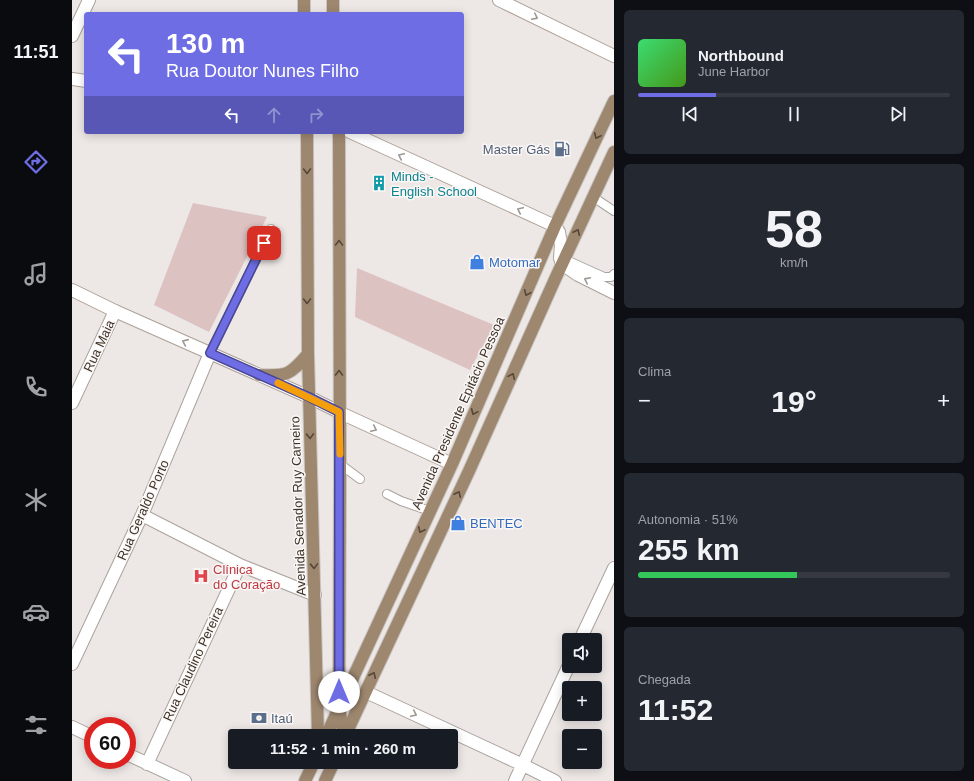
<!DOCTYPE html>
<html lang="pt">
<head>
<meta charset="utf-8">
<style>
	:root { --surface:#171b24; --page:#242831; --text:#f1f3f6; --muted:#9ea1a6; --line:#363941; --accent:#6e6de4 }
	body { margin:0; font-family:Arial,sans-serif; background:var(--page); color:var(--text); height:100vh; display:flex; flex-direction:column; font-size:15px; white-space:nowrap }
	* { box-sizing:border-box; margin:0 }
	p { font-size:13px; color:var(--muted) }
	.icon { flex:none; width:22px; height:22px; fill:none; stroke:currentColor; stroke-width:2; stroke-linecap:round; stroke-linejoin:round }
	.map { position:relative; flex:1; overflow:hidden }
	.panel { display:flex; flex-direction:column; gap:10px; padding:10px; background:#0d0f14; width:360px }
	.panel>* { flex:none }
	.banner { position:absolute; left:12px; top:12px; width:380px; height:122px; border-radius:4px; box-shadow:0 2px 10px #0003; background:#6e6de4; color:#fff; overflow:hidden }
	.fabs { position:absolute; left:490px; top:633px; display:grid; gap:8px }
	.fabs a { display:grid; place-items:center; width:40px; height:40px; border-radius:4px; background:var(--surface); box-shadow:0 2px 10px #0003; font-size:20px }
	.speed { position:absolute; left:12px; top:717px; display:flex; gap:8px; font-size:20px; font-weight:700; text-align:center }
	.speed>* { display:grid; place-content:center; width:52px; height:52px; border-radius:50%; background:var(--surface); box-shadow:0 2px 10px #0003; line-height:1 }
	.speed .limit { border:6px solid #d22; background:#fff; color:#111 }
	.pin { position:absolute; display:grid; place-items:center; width:34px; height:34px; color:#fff; margin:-17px; border-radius:8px; box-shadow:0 2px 6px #0006 }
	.me { position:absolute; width:44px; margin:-22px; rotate:0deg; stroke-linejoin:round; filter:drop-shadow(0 0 3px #0008) }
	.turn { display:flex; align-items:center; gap:14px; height:84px; padding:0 16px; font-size:18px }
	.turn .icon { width:52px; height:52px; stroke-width:2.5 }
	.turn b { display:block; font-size:28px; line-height:34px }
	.lanes { display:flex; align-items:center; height:38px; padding:0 16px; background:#0003; justify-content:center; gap:20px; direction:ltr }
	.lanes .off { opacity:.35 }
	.big { font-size:30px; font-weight:600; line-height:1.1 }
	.panel .tile { flex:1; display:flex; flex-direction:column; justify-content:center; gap:6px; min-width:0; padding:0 14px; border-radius:6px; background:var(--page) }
	.panel .dial { align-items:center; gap:0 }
	.dial b { font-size:52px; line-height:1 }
	.song { display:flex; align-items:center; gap:12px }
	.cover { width:48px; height:48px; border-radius:6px; background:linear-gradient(135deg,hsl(140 70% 55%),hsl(100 70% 35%)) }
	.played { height:4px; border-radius:2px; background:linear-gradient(90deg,var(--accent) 25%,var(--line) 25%) }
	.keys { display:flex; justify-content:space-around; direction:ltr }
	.heat { display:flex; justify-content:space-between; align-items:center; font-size:22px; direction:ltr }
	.charge { height:6px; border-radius:3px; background:linear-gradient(90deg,#34c759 51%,var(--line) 0) }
	.trip { position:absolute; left:156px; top:729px; width:230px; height:40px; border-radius:4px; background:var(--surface); box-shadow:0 2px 10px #0003; font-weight:600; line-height:40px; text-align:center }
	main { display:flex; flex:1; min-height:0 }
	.tabs { display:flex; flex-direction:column; width:72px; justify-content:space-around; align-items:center; background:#090b0e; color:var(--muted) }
	.tabs .icon { width:28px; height:28px }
	.tabs .selected { color:var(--accent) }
	.tabs b { font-size:18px; color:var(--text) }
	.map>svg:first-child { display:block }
	.green { fill:#dcc2c1 }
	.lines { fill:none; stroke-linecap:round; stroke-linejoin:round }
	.lane-casing { stroke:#aaa39d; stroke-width:10 }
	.street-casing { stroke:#aaa39d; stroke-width:14 }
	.secondary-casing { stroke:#ada299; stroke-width:14 }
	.primary-casing { stroke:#c9c6c2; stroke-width:14 }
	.lane { stroke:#fff; stroke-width:8 }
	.street { stroke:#fff; stroke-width:12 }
	.secondary { stroke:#fff; stroke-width:12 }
	.primary { stroke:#9e876f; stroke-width:12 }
	.oneway { stroke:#9e9892 }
	.oneway2 { stroke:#564738 }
	.route-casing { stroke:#484794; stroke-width:10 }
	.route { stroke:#6e6de4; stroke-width:7 }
	.slow { stroke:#f59e0b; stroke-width:7 }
	.labels { text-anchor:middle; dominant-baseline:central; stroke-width:3; stroke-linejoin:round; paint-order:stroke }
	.service-label { font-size:13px; fill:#4e5e75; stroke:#faf7f6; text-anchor:end }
	.culture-label { font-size:13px; fill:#0d838f; stroke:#faf7f6; text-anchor:start }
	.shop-label { font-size:13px; fill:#366cbe; stroke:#faf7f6; text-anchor:start }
	.street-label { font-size:13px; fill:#3e3226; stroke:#faf7f6 }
	.health-label { font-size:13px; fill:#be3a42; stroke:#faf7f6; text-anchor:start }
</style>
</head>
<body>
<main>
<nav class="tabs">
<b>11:51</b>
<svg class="icon selected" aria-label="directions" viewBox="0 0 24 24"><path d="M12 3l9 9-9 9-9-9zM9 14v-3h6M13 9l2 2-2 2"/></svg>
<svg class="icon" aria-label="music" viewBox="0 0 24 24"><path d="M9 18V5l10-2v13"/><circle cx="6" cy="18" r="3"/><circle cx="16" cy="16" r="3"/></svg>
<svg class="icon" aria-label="phone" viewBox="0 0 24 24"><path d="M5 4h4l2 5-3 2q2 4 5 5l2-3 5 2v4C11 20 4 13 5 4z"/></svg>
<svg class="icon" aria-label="climate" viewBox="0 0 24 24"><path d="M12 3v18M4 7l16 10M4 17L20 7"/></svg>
<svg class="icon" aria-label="car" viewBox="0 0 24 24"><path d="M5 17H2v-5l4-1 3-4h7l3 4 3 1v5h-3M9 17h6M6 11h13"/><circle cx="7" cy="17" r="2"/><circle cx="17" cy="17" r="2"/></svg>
<svg class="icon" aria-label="filters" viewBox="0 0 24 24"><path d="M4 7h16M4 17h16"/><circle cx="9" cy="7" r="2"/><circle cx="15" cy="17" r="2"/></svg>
</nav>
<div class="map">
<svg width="542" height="781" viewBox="0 0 542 781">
	<rect width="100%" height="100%" fill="#ede8e6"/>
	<path class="green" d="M121,203L195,217L137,332L82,305Z
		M285,268L422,325L398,370L283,317Z"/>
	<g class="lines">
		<defs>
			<path id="lane" d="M521,197L542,211
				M492,259L532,277H539L542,274
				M138,353L199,229
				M268,464L288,479
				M315,494L329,501L358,511"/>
			<path id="street" d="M0,36L17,0
				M0,403L43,311
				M70,515L168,565L243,595
				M508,640L542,568
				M0,664L70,515L138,353
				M294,692L451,765L483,781
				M0,727L21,737
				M55,754L113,781
				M75,764L168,565
				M443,781L497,665"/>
			<path id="secondary" d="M427,0L542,56
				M0,79L14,81
				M278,132L483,226L487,232L489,244L488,258L490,264L506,275L542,293
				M0,290L43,311L237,397L273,415L380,464"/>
			<path id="primary" d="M232,0V14
				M261,0V14
				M235,132L236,354L246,736
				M267,132L268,473L267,707L272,736
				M187,375C215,376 217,376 236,354
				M254,736L380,464L483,226L542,101
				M273,736L397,471L484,277L542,152
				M233,781L242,762
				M253,781L262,762"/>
		</defs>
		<use href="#lane" class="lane-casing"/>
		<use href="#street" class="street-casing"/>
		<use href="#secondary" class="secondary-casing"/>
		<use href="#primary" class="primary-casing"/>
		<use href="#lane" class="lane"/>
		<use href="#street" class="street"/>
		<use href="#secondary" class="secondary"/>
		<use href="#primary" class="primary"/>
	</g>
	<defs><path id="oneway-chevron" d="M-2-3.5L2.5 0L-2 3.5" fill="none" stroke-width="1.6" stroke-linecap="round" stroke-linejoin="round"/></defs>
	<g class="oneway">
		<use href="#oneway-chevron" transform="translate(463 17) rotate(26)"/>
		<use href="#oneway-chevron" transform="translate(329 156) rotate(-155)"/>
		<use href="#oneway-chevron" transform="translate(448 210) rotate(-155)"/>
		<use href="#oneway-chevron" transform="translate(515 280) rotate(-154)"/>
		<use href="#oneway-chevron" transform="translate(113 342) rotate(-156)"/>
		<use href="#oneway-chevron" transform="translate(302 429) rotate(25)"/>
		<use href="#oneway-chevron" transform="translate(342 714) rotate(25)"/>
	</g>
	<g class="oneway2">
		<use href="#oneway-chevron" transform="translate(525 136) rotate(115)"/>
		<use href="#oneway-chevron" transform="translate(235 171) rotate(90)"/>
		<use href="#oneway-chevron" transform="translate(505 232) rotate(-65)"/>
		<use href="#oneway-chevron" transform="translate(267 243) rotate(-90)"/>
		<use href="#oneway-chevron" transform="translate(455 293) rotate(114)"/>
		<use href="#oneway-chevron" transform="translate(235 301) rotate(90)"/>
		<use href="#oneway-chevron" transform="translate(267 373) rotate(-90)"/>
		<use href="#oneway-chevron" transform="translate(440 376) rotate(-66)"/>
		<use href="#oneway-chevron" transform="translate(402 412) rotate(114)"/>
		<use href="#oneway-chevron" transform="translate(238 436) rotate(88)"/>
		<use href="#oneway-chevron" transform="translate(386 494) rotate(-65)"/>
		<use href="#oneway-chevron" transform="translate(349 530) rotate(115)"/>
		<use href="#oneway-chevron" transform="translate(242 566) rotate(88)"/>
		<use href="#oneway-chevron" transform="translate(301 675) rotate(-65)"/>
	</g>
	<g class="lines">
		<defs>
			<path id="route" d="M192,243L138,353L237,397L267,412V692"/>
		</defs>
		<use href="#route" class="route-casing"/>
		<use href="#route" class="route"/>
		<path class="slow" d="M206,383L267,412L268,454"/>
	</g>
	<defs>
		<symbol id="fuel-bare" viewBox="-9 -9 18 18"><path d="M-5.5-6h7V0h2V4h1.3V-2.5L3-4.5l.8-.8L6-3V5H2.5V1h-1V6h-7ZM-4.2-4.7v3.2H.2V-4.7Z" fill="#5c6f8a" stroke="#faf7f6" stroke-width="2.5" paint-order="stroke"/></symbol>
		<symbol id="building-bare" viewBox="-9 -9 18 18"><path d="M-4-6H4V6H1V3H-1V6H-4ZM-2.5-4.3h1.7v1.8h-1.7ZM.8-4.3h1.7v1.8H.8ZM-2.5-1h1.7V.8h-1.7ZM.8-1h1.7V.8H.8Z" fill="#0f9aa8" stroke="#faf7f6" stroke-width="2.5" paint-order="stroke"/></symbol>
		<symbol id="shop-bare" viewBox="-9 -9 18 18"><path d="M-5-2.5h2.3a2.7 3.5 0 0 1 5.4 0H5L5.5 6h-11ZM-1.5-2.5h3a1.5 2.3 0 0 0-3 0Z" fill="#3f7fe0" stroke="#faf7f6" stroke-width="2.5" paint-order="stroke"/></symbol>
		<symbol id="hospital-bare" viewBox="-9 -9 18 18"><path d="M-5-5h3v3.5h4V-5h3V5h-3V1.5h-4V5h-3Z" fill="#e0444e" stroke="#faf7f6" stroke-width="2.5" paint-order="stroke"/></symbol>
		<symbol id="bank-bare" viewBox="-9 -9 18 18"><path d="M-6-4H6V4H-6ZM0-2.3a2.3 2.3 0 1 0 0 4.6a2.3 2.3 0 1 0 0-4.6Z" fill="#5c6f8a" stroke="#faf7f6" stroke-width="2.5" paint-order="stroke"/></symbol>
	</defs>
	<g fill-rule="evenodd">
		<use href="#fuel-bare" x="479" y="138" width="22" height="22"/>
		<use href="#building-bare" x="296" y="172" width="22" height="22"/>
		<use href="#shop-bare" x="394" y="251" width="22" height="22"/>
		<use href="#shop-bare" x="375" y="512" width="22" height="22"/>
		<use href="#hospital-bare" x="118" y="565" width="22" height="22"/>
		<use href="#bank-bare" x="176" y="707" width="22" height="22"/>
	</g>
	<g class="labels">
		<g class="service-label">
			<text x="478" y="149">Master Gás</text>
			<text x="199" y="718" text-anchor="start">Itaú</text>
		</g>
		<g class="culture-label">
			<text x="319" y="176">Minds -<tspan x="319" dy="15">English School</tspan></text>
		</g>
		<g class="shop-label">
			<text x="417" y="262">Motomar</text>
			<text x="398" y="523">BENTEC</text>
		</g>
		<g class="street-label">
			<text transform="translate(27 346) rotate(-65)">Rua Maia</text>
			<text transform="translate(386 413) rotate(-66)">Avenida Presidente Epitácio Pessoa</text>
			<text transform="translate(226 506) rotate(-92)">Avenida Senador Ruy Carneiro</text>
			<text transform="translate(71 510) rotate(-66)">Rua Geraldo Porto</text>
			<text transform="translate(121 664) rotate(-65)">Rua Claudino Pereira</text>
		</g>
		<g class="health-label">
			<text x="141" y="569">Clínica<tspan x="141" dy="15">do Coração</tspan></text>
		</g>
	</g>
</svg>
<div class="fabs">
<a><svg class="icon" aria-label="sound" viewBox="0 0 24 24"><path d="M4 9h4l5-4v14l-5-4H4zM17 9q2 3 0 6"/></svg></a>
<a>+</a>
<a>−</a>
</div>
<div class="speed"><div class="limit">60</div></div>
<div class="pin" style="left:192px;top:243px;background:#d93025"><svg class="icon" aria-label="arrive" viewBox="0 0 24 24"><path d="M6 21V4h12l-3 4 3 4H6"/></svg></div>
<svg class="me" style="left:267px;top:692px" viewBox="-20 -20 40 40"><circle r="19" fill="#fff"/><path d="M0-13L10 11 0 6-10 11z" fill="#6e6de4"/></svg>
<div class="trip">11:52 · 1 min · 260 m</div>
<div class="banner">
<div class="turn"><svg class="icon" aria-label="left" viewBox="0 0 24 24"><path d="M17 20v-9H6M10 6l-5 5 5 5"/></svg><div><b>130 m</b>Rua Doutor Nunes Filho</div></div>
<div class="lanes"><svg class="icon" aria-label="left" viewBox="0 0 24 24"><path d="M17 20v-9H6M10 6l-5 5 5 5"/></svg><svg class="icon off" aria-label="ahead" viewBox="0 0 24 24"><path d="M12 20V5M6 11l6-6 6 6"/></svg><svg class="icon off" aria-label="right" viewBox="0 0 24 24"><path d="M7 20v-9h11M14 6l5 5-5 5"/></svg></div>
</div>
</div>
<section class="panel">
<div class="tile">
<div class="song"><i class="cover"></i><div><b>Northbound</b><p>June Harbor</p></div></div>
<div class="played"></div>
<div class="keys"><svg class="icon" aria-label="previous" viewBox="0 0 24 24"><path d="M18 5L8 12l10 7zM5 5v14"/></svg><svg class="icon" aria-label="pause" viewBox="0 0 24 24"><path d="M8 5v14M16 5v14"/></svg><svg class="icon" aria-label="next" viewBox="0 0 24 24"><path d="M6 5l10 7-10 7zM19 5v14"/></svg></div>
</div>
<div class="tile dial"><b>58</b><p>km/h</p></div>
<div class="tile"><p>Clima</p>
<div class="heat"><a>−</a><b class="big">19°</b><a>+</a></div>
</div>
<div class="tile"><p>Autonomia · 51%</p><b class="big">255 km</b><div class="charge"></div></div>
<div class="tile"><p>Chegada</p><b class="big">11:52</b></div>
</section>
</main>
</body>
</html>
